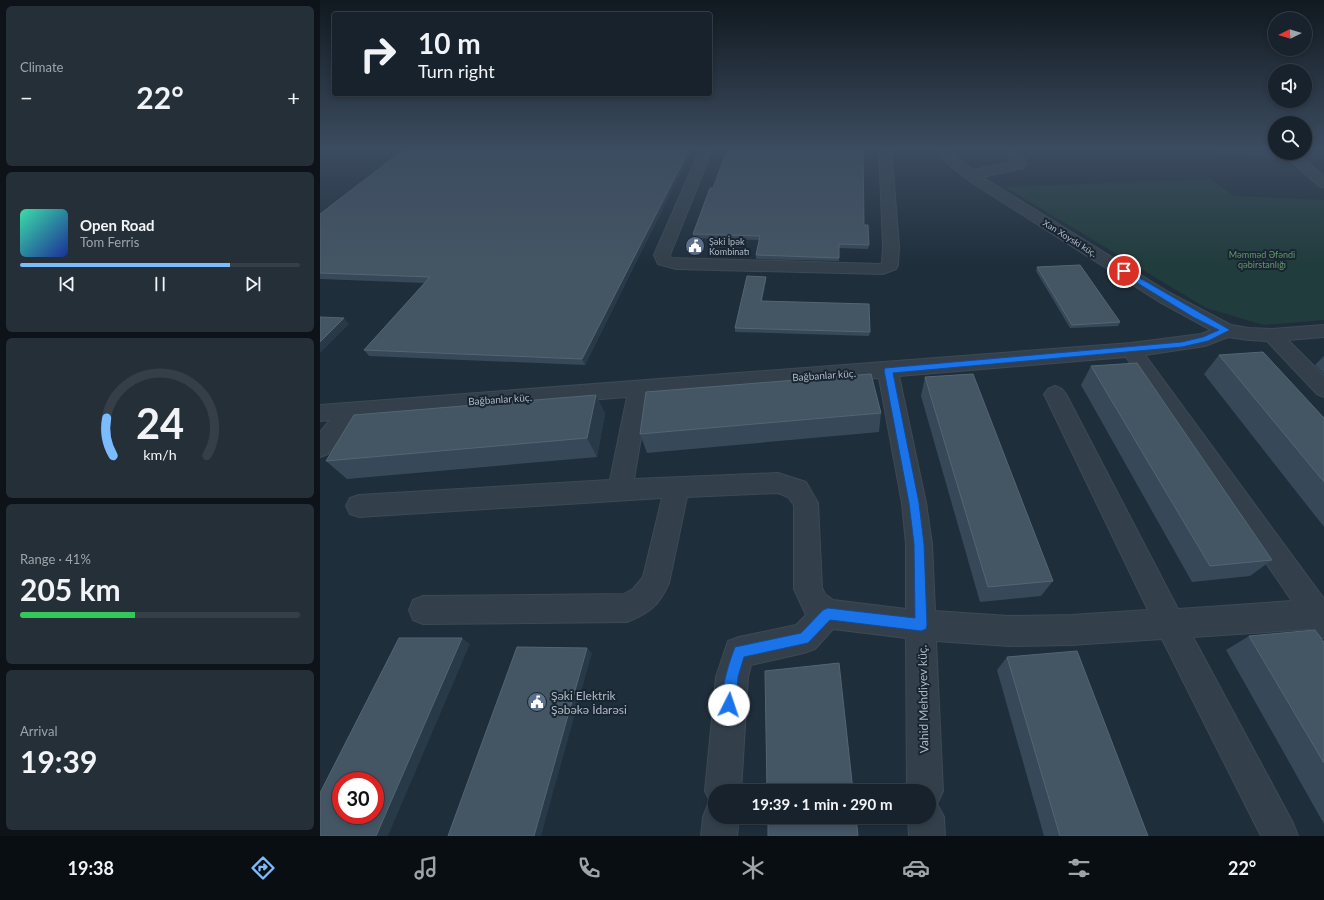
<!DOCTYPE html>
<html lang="en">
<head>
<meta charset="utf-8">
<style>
	:root { --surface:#17222c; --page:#242f38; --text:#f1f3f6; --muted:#9ea4a9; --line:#363f48; --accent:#7bbcff }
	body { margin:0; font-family:Lato,sans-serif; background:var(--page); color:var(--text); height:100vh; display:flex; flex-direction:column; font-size:15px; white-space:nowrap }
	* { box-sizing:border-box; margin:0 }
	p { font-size:13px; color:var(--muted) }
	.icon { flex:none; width:22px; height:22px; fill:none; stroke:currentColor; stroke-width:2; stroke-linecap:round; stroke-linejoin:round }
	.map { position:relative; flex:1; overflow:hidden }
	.panel { display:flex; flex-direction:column; gap:6px; padding:6px; background:#0d1318; width:320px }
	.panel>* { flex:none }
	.hud { position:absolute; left:12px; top:12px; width:380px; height:84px; border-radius:4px; box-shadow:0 2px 6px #0003,0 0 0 1px var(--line); background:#17222c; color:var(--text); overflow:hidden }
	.needle { width:26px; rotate:265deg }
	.buttons { position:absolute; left:948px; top:12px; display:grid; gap:8px }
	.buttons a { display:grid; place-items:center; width:44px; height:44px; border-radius:50%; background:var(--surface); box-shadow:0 2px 6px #0003,0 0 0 1px var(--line); font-size:20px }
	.speed { position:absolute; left:12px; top:772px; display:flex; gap:8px; font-size:20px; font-weight:700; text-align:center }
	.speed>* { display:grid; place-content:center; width:52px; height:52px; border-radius:50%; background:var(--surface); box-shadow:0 2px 6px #0003,0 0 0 1px var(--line); line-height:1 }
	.speed .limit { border:6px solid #d22; background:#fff; color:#111 }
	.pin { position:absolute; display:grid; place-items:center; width:34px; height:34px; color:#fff; margin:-17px; border:2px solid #fff; border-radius:50%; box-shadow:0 1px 4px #0007 }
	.me { position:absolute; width:44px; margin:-22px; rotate:4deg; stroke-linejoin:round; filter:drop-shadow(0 0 3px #0008) }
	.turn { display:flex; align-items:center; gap:14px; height:84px; padding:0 20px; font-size:18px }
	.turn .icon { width:52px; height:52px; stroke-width:2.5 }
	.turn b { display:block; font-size:28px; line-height:34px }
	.big { font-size:30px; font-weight:700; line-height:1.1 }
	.panel .card { flex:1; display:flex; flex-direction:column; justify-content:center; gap:6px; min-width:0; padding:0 14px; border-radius:6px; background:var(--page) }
	.panel .dial { align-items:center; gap:0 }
	.dial svg { height:104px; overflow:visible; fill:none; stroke:var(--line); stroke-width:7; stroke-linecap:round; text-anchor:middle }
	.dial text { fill:var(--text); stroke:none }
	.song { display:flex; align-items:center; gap:12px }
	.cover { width:48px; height:48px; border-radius:6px; background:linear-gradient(135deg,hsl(160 70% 55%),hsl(230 70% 35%)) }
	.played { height:4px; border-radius:2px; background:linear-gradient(90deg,var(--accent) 75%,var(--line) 75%) }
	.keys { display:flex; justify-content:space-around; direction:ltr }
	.heat { display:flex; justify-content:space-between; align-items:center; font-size:22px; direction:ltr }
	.charge { height:6px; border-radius:3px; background:linear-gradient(90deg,#34c759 41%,var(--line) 0) }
	.trip { position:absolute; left:388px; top:784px; width:228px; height:40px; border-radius:20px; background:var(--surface); box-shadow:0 2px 6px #0003,0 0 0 1px var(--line); font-weight:700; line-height:40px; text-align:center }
	.tabs { display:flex; height:64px; justify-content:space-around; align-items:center; background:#090e12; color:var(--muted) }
	.tabs .icon { width:28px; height:28px }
	.tabs .current { color:var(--accent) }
	.tabs b { font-size:18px; color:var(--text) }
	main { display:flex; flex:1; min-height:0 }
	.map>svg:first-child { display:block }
	.green { fill:#213c3c }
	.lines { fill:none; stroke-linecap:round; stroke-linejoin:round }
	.minor-casing { stroke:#3d4955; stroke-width:2 }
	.minor { fill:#33404b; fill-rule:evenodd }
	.wall { fill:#374958 }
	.shaded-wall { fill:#283948 }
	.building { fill:#445564; stroke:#546574; fill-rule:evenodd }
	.route { fill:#1a73e8; stroke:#114b97 }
	.labels { text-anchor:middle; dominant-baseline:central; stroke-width:4; stroke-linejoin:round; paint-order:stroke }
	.far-street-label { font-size:9px; fill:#aebac8; stroke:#192530 }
	.far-poi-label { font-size:9px; fill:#aebac8; stroke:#192530; text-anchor:start }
	.far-park-label { font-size:9px; fill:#639a6a; stroke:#192530 }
	.street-label { font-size:10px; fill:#aebac8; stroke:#192530 }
	.near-poi-label { font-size:12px; fill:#aebac8; stroke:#192530; text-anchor:start }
	.near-street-label { font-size:12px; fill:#aebac8; stroke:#192530 }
</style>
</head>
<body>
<main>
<section class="panel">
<div class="card"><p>Climate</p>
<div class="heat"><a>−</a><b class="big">22°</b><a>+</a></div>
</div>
<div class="card">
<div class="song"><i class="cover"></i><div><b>Open Road</b><p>Tom Ferris</p></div></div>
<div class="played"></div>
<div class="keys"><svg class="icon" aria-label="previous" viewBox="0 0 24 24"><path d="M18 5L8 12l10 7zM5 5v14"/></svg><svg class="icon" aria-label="pause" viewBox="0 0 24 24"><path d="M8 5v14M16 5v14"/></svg><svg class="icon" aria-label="next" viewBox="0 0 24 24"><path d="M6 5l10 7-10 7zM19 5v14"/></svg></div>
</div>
<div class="card dial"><svg viewBox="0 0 100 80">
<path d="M14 69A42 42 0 1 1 86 69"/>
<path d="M14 69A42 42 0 0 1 9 40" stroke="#7bbcff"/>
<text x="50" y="56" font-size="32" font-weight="700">24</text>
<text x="50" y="72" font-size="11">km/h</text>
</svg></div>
<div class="card"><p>Range · 41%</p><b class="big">205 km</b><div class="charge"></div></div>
<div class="card"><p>Arrival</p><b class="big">19:39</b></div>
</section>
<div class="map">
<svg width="1004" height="836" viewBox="0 0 1004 836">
	<rect width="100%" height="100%" fill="#1f2e3b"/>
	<path class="green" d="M891,179L913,196L1004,200V320L944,325L886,308L685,187Z"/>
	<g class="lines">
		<defs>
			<path id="minor" d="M381,148H393L350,255L351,258L560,264L562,263L563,246L559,148H571L579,246L578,265L576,269L563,274L356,269L338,264L334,255Z
				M616,148H629L637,157L653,170L693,162L684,148H696L707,163L704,168L662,177L850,293L911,325L929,328L952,329L1004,325V337L968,340L1004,376V397L997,394L947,341L929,340L908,337L885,346L825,355L1004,599V638L994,633L991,629L873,637L973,823L978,836H941L842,639L751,645L689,646L616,641L623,791L617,804L624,817L625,836H589L588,817H609V791H587L586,638L513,629L495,649L484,653L431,665L428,677L421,791H395V817H419L417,836H381L383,817L388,804L391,803L385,791L396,677L408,641L419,637L476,625L486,615L474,589V505L468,497L458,493L367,497L349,583C339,606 329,613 307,622L103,624L93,620L89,610L93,600L103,596L304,594L313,589L323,577L342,498L39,517L30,514L26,506L30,498L39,495L290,480L307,397L36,418L8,454L0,457V432L10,420L0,421V405L811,343L881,334L891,330L838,301L651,182L627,163ZM806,357L972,601L858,609L746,394L742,389L735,386L728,389L724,394L828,610L751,615L689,616L615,611L612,544L606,503L579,376ZM559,378L582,503L586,544V609L513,600L505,594L502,588L498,503L486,482L458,473L314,479L328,396Z
				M894,148H955V153H960L955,155L900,153L896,152Z
				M962,153H976L1004,176V187L999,186Z"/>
		</defs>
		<use href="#minor" class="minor-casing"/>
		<use href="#minor" class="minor"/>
	</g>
	<path class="wall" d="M373,148L265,365L49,356L44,350L105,283L0,279V214Z
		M393,188L544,225L549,245L548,249L519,248V261L436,259V255L440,240L373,238V234Z
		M717,267L800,322L798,326L750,328L716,271Z
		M446,277V280L442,301L550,332L549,336L415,332V328Z
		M899,355L1004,418V527L884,374Z
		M1004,356V374L995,365Z
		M771,366L952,560L930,576L872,582L761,385Z
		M605,377L733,581L721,596L660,602L601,396Z
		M276,395L285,414L277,457L27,479L6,461Z
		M561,413L559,432L327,453L320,434Z
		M929,636L1004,642V824L906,650Z
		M687,657L828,836H724L677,670Z"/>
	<path class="shaded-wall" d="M370,148H373L265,365L262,359Z
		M446,277V280L441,305V301Z
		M24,318L29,324L0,353V342Z
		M276,395L285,414L277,457L267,438Z
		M142,638L150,644L68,836H56Z
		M267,648L272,653L221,836H214Z"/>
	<path class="building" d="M86,148H370L262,359L44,350L110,277L0,273V214Z
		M408,148H543L544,225H548L549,245L519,244V258L436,255L440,236L373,234L390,188H393Z
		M760,265L800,322L752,325L717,267Z
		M427,276L446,277L441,301L549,304L550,332L415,328Z
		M0,317L24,318L0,342Z
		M943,352L1004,418V482L899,355Z
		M817,363L952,560L890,566L771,366Z
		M551,374L561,413L320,434L326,392Z
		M653,374L733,581L668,587L605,377Z
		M276,395L267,438L6,461L34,415Z
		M995,630L1004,642V763L929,636Z
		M79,638H142L56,836H0V793ZM21,781H55V815H21Z
		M197,647L267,648L214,836H128Z
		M757,651L828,836H740L687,657Z
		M519,663L533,791H447L445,671Z
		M448,817H536L538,836H448Z"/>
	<linearGradient id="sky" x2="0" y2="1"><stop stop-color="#111920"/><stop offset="0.56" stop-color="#3c4c60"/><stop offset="1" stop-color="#3c4c60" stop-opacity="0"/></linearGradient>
	<rect width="1004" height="265" fill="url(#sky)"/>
	<path class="route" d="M804,269L910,330L888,341L862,347L573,373L599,503L604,544L607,625L606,629L601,631L510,620L488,643L424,657L418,677L416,705L414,710L409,712L405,710C398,694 409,663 415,647L481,633L503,610L508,608L595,618L594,544L589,503L564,370L565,368L862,342L883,337L899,330L873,317L801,273L800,271Z"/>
	<defs>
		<symbol id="civic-disc" viewBox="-11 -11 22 22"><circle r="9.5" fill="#5c6f8a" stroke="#192530"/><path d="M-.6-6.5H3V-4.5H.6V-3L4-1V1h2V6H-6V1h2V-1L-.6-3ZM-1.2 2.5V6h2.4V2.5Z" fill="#fff"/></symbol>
	</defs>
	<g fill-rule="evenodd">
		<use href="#civic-disc" x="364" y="235" width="22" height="22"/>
		<use href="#civic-disc" x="206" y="691" width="22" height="22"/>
	</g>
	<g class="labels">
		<g class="far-street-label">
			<text transform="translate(750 238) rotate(32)">Xan Xoyski küç.</text>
		</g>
		<g class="far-poi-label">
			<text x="389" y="241">Şəki İpək<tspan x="389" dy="10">Kombinatı</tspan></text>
		</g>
		<g class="far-park-label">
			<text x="942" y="254">Məmməd Əfəndi<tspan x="942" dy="10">qəbirstanlığı</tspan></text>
		</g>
		<g class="street-label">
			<text transform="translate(504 375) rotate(-4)">Bağbanlar küç.</text>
			<text transform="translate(180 399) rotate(-4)">Bağbanlar küç.</text>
		</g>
		<g class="near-poi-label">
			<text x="231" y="695">Şəki Elektrik<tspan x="231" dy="14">Şəbəkə İdarəsi</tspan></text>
		</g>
		<g class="near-street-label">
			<text transform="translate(603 699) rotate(-91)">Vahid Mehdiyev küç.</text>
		</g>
	</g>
</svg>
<div class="buttons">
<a><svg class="needle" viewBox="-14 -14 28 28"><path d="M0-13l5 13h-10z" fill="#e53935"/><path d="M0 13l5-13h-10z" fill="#9ea4a9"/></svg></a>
<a><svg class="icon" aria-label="sound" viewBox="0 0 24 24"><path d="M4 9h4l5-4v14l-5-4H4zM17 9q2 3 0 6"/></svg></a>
<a><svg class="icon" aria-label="search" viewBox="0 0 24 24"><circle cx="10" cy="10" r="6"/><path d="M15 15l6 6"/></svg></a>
</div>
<div class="speed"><div class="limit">30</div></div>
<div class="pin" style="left:804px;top:271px;background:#d93025"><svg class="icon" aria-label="arrive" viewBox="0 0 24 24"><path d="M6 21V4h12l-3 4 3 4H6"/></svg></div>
<svg class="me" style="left:409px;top:705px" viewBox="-20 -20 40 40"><circle r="19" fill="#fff"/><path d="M0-13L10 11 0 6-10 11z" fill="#1a73e8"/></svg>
<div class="trip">19:39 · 1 min · 290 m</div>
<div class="hud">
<div class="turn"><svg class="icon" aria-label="right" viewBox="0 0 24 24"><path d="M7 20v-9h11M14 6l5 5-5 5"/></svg><div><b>10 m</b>Turn right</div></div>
</div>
</div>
</main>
<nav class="tabs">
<b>19:38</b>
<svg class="icon current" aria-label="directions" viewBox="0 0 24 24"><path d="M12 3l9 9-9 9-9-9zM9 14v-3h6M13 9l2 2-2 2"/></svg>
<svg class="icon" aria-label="music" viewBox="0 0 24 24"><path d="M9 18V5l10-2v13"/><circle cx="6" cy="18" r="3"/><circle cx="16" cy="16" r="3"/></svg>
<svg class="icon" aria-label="phone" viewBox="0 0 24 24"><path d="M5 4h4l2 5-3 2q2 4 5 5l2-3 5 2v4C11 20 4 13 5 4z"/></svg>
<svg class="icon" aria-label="climate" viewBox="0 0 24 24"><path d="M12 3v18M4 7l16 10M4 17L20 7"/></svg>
<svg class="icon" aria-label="car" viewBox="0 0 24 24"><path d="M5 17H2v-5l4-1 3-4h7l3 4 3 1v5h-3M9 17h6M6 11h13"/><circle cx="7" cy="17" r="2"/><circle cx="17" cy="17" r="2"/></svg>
<svg class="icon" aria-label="filters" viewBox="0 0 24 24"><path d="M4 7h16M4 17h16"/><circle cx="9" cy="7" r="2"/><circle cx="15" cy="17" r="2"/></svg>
<b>22°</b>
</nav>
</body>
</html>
